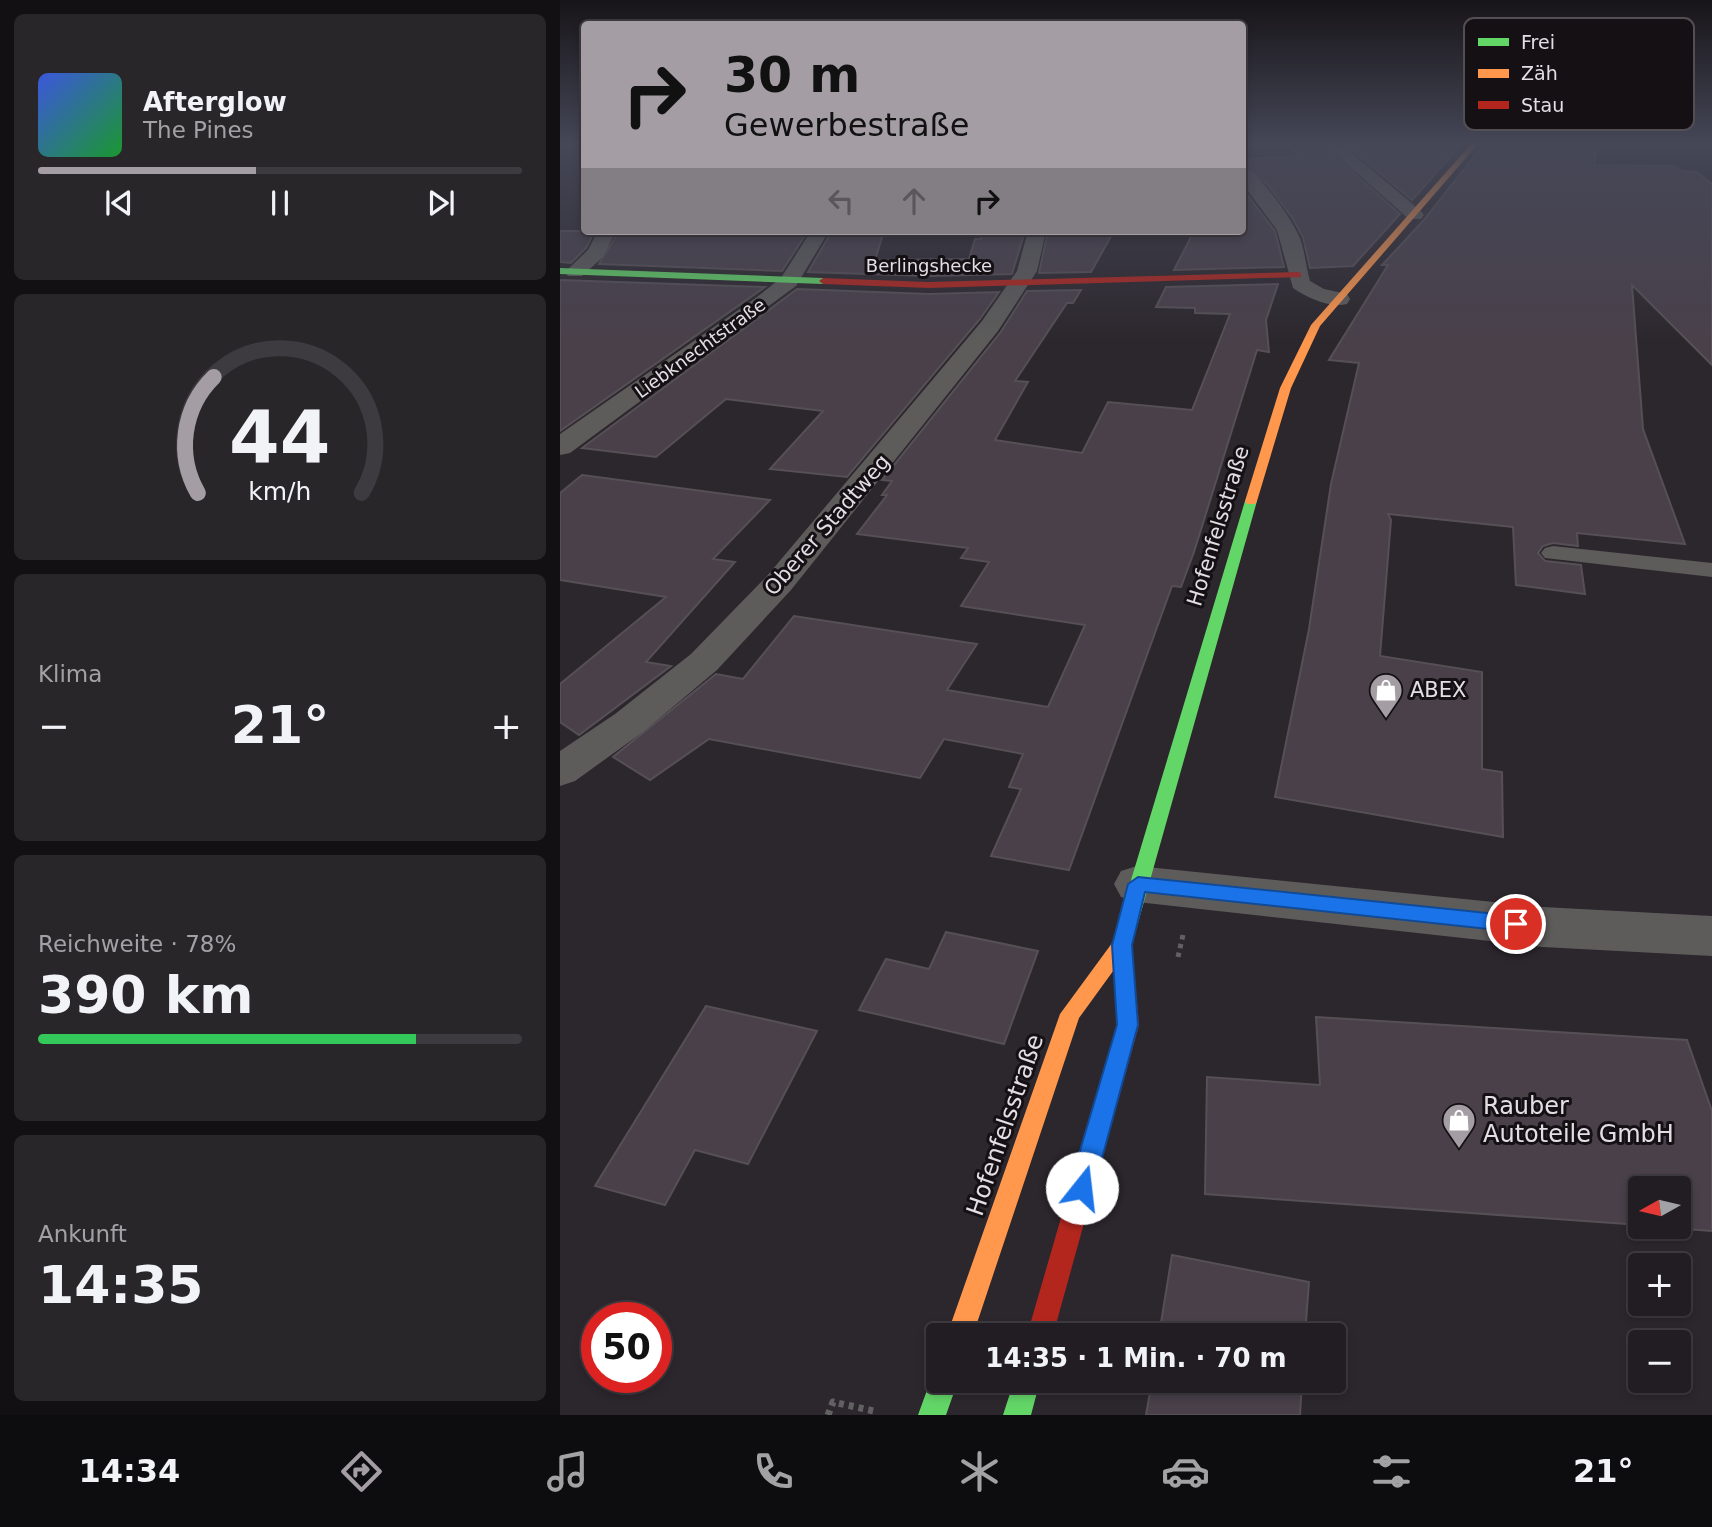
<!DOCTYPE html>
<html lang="de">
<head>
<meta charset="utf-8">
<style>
	:root { --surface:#211d22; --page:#29262a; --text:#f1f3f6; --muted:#a2a2a5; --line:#3e3b40; --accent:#a49ea4 }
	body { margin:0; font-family:"DejaVu Sans",sans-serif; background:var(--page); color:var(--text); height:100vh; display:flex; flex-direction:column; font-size:26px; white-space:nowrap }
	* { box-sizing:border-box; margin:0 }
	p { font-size:23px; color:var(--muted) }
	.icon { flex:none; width:38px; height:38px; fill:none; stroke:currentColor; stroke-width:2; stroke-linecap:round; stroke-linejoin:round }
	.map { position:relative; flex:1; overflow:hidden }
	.panel { display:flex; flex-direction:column; gap:14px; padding:14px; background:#121013; width:560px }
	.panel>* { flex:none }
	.top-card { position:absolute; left:21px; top:21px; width:665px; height:214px; border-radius:7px; box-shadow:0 4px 10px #0003,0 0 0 2px var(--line); background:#a49ea4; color:#111; overflow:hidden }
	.needle { width:46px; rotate:262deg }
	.controls { position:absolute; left:1068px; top:1176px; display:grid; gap:14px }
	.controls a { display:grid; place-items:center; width:63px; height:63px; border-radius:7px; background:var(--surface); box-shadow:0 4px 10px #0003,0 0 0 2px var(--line); font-size:35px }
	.speed { position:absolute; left:21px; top:1302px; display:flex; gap:14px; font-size:35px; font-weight:700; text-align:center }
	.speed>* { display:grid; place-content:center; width:91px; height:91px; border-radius:50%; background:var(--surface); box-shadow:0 4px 10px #0003,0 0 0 2px var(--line); line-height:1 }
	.speed .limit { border:10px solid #d22; background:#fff; color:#111 }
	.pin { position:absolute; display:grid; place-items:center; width:60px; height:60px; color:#fff; margin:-30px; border:4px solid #fff; border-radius:50%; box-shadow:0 2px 7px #0007 }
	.me { position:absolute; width:77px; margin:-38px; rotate:16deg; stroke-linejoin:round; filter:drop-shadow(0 0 5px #0008) }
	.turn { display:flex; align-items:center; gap:24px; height:147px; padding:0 28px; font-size:32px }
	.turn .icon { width:91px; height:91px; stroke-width:2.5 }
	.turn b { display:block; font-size:49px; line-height:60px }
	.lanes { display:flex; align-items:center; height:66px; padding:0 28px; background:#0003; justify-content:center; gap:35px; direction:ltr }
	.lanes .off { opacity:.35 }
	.big { font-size:52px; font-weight:600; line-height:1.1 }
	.panel .tile { flex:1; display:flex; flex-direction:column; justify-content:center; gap:10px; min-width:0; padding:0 24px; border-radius:10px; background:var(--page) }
	.panel .dial { align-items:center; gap:0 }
	.dial svg { height:182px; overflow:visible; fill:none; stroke:var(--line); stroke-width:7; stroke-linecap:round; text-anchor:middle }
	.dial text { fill:var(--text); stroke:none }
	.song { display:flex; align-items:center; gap:21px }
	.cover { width:84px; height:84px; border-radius:10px; background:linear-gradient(135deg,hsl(230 70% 55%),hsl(130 70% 35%)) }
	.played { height:7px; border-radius:4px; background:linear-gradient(90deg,var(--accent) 45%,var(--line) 45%) }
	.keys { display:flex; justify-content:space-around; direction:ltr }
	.heat { display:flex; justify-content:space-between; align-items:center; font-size:38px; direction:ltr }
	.charge { height:10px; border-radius:5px; background:linear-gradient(90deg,#34c759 78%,var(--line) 0) }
	.trip { position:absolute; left:366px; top:1323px; width:420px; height:70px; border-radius:7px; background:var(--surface); box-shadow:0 4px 10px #0003,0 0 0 2px var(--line); font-weight:600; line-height:70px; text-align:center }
	.menu { display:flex; height:112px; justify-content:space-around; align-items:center; background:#0d0c0e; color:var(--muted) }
	.menu .icon { width:49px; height:49px }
	.menu .active { color:var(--accent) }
	.menu b { font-size:32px; color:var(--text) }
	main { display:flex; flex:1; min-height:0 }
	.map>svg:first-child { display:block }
	.building { fill:#49404a; stroke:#565056; stroke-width:2 }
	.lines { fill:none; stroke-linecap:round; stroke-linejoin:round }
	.path-far1 { stroke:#626162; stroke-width:5; stroke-dasharray:4.5 4.5; stroke-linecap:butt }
	.path { stroke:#626162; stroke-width:7; stroke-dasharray:5 5; stroke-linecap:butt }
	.lane { fill:#5d5c5b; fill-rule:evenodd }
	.street { fill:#5d5c5b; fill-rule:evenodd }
	.fast { fill:#63d668; fill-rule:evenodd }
	.slow { fill:#ff974d; fill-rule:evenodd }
	.jam { fill:#b3261e; fill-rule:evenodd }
	.route { fill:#1a73e8; stroke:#114b97; stroke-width:2 }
	.labels { text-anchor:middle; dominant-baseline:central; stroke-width:6; stroke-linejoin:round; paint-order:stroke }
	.far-street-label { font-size:18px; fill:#e4dee4; stroke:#141014 }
	.street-label { font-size:21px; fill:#e4dee4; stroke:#141014 }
	.poi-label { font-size:21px; fill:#e4dee4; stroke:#141014; text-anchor:start }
	.near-poi-label { font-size:24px; fill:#e4dee4; stroke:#141014; text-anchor:start }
	.near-street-label { font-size:24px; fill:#e4dee4; stroke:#141014 }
	.key { fill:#141014; stroke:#524e52; stroke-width:2 }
	.key-label { font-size:19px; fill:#e4dee4 }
</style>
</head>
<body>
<main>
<section class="panel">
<div class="tile">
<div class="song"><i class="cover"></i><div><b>Afterglow</b><p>The Pines</p></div></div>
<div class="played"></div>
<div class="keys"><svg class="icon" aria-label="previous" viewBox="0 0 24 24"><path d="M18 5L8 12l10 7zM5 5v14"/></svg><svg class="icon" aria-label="pause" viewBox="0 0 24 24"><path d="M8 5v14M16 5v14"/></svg><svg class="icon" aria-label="next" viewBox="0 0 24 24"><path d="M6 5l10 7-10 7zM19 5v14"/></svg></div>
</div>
<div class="tile dial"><svg viewBox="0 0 100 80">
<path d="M14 69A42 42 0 1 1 86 69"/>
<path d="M14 69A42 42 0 0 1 21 18" stroke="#a49ea4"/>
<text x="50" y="56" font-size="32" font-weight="700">44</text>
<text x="50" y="72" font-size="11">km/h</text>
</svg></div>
<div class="tile"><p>Klima</p>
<div class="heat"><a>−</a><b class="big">21°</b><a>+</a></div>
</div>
<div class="tile"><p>Reichweite · 78%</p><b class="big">390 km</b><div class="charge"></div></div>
<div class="tile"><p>Ankunft</p><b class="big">14:35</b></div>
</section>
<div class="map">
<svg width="1152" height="1415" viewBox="0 0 1152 1415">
	<rect width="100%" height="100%" fill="#2c272d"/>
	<path class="building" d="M725,144H761L840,214L793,266L750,268L743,237L733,219L708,185L682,165V159L741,156Z
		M785,144H902L852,200Z
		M924,144H1037L1034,165L1115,166L1122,171L1137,172L1152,184V365L1072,285L1083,429L1125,544L1017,533L1018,546L993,543L983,546L978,553L985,561L1021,565L1025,594L956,585L953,527L828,514L831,520L820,656L922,672V769L942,772L943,837L715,797L749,629L771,484L799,363L769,360L828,265H822L863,221Z
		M682,188L715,231L724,267L614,270L634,231H682Z
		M0,231H35L26,248L11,263L0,262Z
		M59,231H248L222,271L39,264Z
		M272,231H324L315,260L409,259L415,239H421L423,231H465L452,274L369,276L248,272Z
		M488,231H554L531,272L479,273Z
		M0,280L205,287L0,431Z
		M718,284L706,320L709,352L697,350L634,552L621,587L612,586L509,870L431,856L461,789L449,787L463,754L384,739L360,778L149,739L90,780L53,757L156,674L183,679L234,616L417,644L387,690L488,707L525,625L401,606L429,562L401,558L408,548L297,534L327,495H322L332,481L322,480L440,333L467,291L521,290L513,303H507L455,381L468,382L435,440L522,453L548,402L632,410L670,314L635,313V308L596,307L606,287Z
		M237,289L369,294L439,292L420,319L287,477L210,469L263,411L166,399L96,457L22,448Z
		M22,475L210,500L153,559L175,562L86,662L111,666L19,735L0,722V684L106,597L0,580V493Z
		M386,932L478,951L444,1044L299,1010L326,959L369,969Z
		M146,1006L257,1031L188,1164L135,1150L105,1205L35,1186Z
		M756,1017L1127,1040L1152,1111V1231L1099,1227H1118V1188H1080V1225L645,1194L647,1077L760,1085Z
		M612,1255L749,1282L745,1335H599Z
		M592,1381H742L740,1415H586Z"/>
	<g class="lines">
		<path class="path-far1" d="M618,957L623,935"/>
		<path class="path" d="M268,1415L273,1402L314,1411"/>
		<path class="lane" d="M993,546L1152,563V577L985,558L981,553L985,548Z"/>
		<path class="street" d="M764,144H781L861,211L864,215L861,219H849Z
			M682,167C700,172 733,221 740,238C745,252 746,267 750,281L764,289L787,294L790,299L787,304C768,308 748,298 733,288L717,230L682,183Z
			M38,231H56L43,257L22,276H8L5,272L28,250Z
			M251,231H269L236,286L10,453L0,455V434L197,297L221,278Z
			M468,231H486L477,271L438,331L231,590L157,670L83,732L15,781L0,786V751L55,714L131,654L207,576L422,321L457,271Z
			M577,866L983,907L1152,916V956L983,947L577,902L561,897L554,884L561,871Z"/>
		<path class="fast" d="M0,268L263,278L267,281L263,284L0,274Z
			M691,497L697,501L576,930L573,936L566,938L559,936L556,930L685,501Z
			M378,1370V1381H398L386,1415H358L374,1371Z
			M454,1381H480L471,1415H443Z"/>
		<path class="slow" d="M911,144H918L760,326L731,388L697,501L695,504H687L685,501L720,388L751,325Z
			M562,937L569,939L572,945L519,1018L413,1335H387L500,1014L555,939Z"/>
		<path class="jam" d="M738,272L741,273V277L369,288L263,284L259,281L263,278L369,282Z
			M566,922L573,924L576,930L572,945L579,1025L493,1335H467L557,1025L552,945L559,924Z"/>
	</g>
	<linearGradient id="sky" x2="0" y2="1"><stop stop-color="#181519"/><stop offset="0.42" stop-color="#454757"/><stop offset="1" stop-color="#454757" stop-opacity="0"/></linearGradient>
	<rect width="1152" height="342" fill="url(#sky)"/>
	<path class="route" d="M578,877L956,916L963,918L966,924L963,930L956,932L585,892L572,945L578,1025L534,1188L530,1197L522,1200L513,1197L509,1188L557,1025L552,945L568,884Z"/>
	<defs>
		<symbol id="shop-pin" viewBox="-11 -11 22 30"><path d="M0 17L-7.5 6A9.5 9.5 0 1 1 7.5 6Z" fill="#a49ea4" stroke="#141014"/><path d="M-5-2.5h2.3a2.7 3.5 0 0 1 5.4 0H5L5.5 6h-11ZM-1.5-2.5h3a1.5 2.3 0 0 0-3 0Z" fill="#fff"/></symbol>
	</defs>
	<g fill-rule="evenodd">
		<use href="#shop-pin" x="807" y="671" width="38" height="52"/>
		<use href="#shop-pin" x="880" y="1101" width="38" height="52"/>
	</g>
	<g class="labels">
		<g class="far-street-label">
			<text x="369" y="265">Berlingshecke</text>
			<text transform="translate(140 348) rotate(-36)">Liebknechtstraße</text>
		</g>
		<g class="street-label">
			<text transform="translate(267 525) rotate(-49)">Oberer Stadtweg</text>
			<text transform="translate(658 526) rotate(-73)">Hofenfelsstraße</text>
		</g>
		<g class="poi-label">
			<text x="850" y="690">ABEX</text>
		</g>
		<g class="near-poi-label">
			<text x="923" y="1106">Rauber<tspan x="923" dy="28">Autoteile GmbH</tspan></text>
		</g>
		<g class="near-street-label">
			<text transform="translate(445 1125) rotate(-71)">Hofenfelsstraße</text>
		</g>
	</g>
	<rect x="904" y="18" width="230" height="112" rx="10" class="key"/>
	<rect x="918" y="38" width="31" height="8" fill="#63d668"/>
	<rect x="918" y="69" width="31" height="9" fill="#ff974d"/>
	<rect x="918" y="101" width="31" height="8" fill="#b3261e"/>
	<g class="key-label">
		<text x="961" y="49">Frei</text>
		<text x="961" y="80">Zäh</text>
		<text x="961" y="112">Stau</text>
	</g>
</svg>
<div class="controls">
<a><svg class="needle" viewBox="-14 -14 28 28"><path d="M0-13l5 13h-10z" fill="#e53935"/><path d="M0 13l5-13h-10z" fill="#a2a2a5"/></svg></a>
<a>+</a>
<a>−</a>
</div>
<div class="speed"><div class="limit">50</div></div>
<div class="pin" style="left:956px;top:924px;background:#d93025"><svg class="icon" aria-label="arrive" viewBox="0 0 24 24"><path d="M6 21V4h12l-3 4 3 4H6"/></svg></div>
<svg class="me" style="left:522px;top:1188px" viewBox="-20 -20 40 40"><circle r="19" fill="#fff"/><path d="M0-13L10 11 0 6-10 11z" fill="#1a73e8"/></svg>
<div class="trip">14:35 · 1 Min. · 70 m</div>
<div class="top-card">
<div class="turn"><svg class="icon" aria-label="right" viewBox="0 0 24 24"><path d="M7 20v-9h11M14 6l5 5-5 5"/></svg><div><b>30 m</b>Gewerbestraße</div></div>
<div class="lanes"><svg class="icon off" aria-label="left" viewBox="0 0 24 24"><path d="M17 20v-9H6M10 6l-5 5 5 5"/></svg><svg class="icon off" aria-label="ahead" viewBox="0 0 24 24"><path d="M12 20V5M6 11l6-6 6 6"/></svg><svg class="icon" aria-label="right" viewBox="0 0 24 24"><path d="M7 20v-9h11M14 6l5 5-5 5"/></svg></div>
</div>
</div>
</main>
<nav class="menu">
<b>14:34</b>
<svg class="icon active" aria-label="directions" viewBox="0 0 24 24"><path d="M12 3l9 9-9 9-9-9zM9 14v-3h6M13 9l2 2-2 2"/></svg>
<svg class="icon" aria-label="music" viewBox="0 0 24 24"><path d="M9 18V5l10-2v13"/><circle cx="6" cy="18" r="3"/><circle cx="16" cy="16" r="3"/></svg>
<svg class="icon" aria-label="phone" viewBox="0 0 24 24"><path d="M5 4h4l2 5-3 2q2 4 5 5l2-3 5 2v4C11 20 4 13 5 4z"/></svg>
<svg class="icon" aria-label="climate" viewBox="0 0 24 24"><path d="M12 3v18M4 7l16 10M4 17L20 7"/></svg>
<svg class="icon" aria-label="car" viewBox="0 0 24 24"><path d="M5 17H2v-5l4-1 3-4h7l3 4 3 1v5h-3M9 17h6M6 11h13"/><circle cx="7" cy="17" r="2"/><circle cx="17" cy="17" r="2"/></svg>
<svg class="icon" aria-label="filters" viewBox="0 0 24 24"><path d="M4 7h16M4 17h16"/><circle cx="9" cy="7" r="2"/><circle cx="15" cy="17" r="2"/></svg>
<b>21°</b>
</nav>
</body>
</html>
